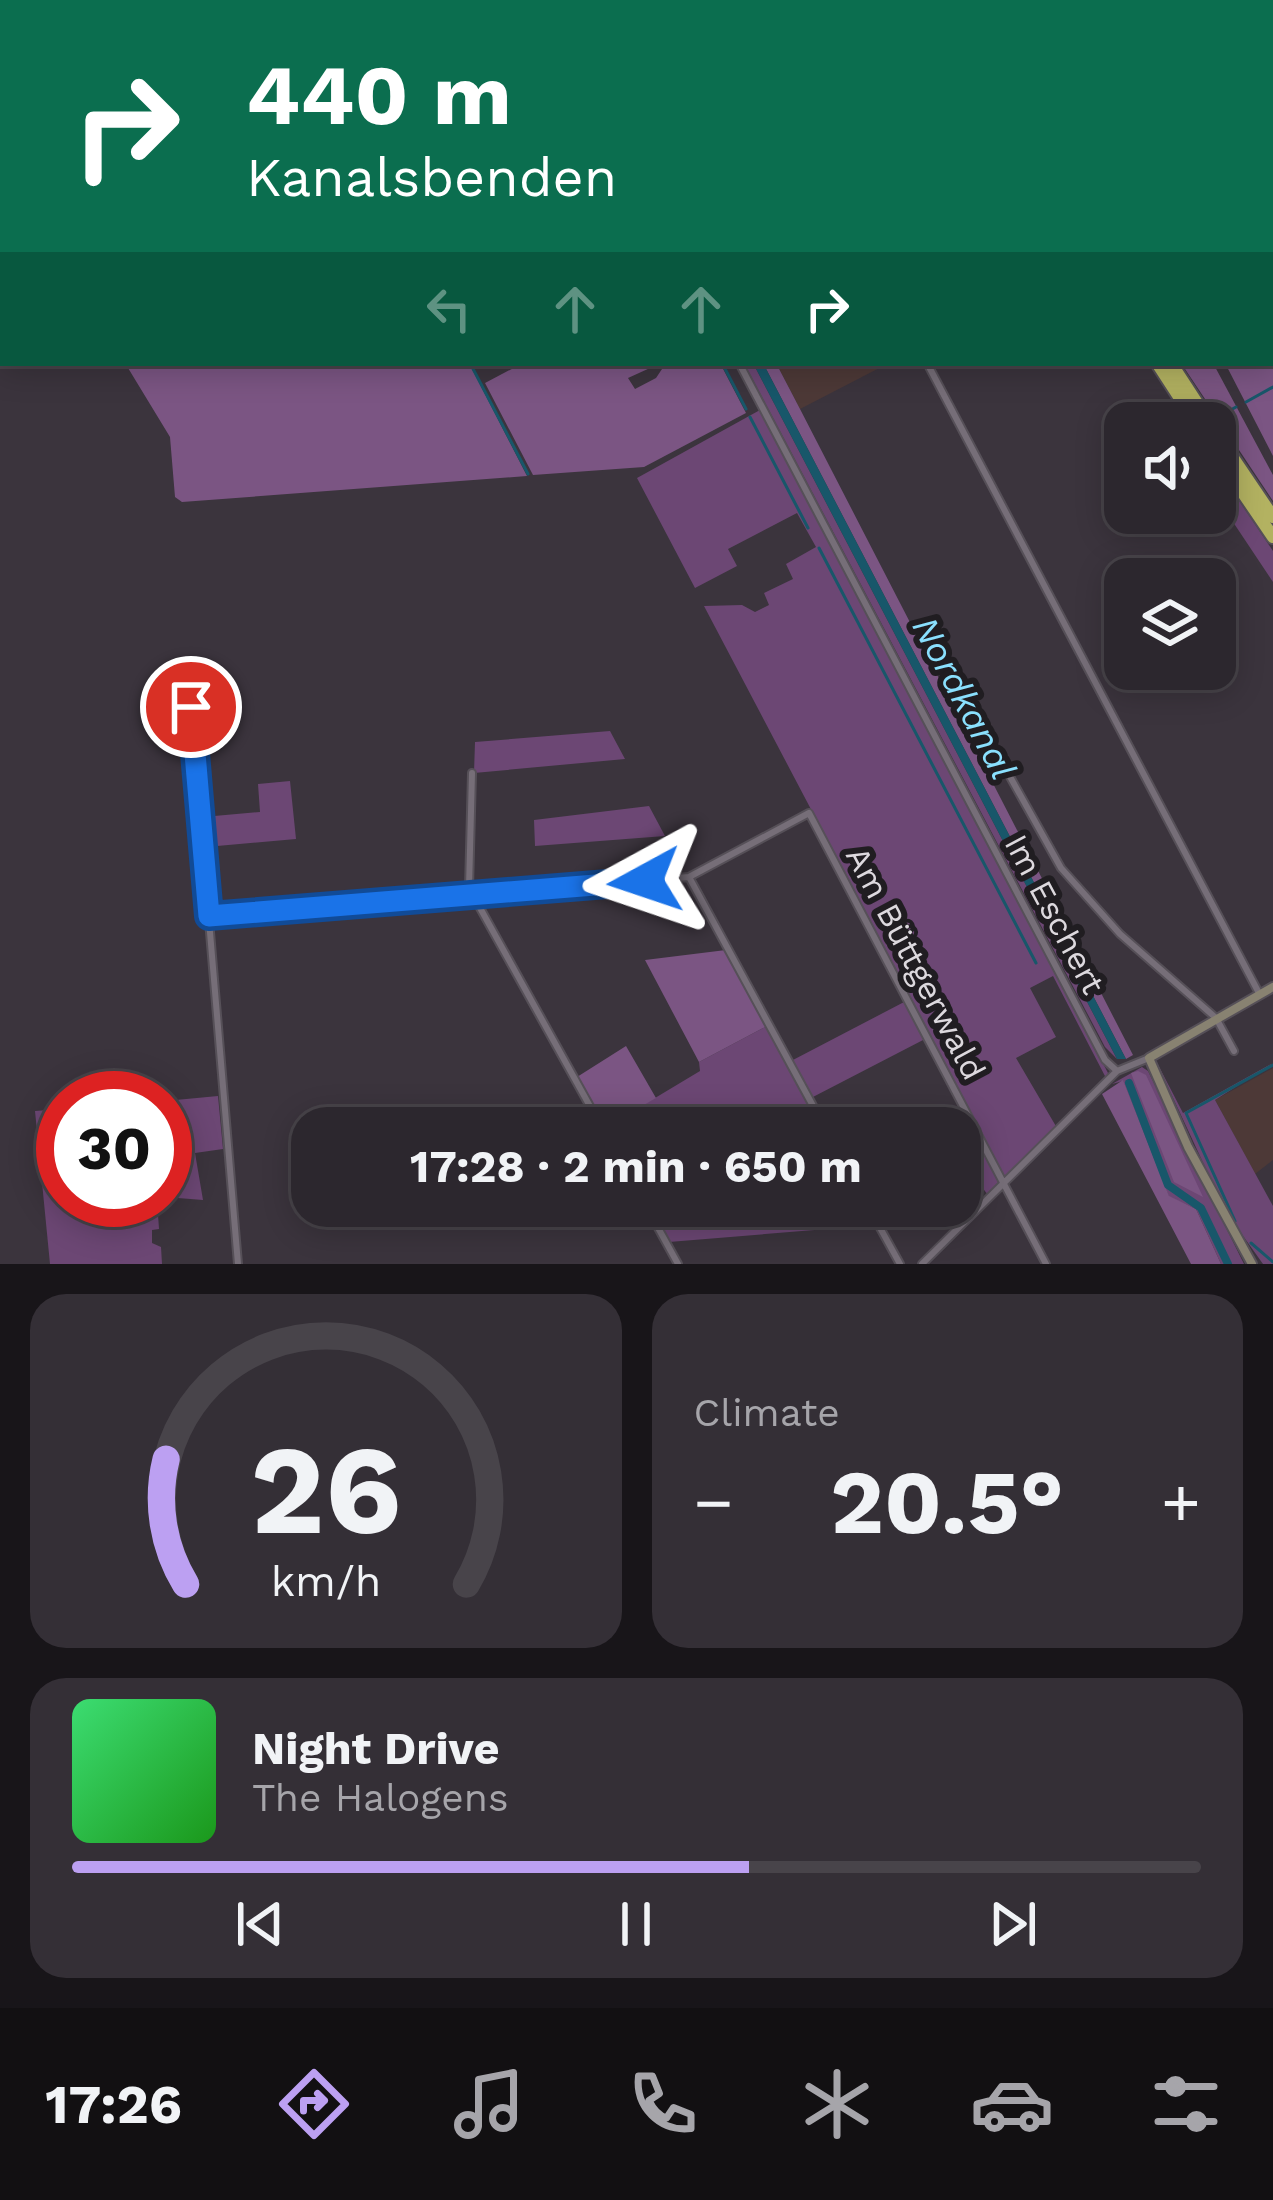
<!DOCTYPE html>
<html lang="en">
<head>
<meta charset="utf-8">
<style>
	:root { --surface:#2c272e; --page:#342f36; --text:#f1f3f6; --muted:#a6a5aa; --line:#48444a; --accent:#bca0f2 }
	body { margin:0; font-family:"Work Sans",sans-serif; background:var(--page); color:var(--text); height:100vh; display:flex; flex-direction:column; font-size:45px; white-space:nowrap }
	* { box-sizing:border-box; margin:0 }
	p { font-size:39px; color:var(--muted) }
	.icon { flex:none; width:66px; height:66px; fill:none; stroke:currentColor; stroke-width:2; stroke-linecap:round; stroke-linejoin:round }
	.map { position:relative; height:1264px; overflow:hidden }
	.drawer { display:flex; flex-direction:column; gap:30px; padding:30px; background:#181519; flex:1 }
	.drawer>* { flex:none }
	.hud { position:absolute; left:0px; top:0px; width:1275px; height:366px; box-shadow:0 6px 30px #0003,0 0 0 3px var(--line); background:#0b6e4f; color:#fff; overflow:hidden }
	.fabs { position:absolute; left:1104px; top:402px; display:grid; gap:24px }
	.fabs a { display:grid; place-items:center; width:132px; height:132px; border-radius:24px; background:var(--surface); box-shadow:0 6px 30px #0003,0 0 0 3px var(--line); font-size:60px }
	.speed { position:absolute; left:36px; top:1071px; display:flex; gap:24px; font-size:60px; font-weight:700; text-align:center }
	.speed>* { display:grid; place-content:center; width:156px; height:156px; border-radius:50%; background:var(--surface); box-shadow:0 6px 30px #0003,0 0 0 3px var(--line); line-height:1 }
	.speed .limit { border:18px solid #d22; background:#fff; color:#111 }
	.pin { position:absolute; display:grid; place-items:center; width:102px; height:102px; color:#fff; margin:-51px; border:6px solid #fff; border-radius:50%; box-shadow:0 3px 12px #0007 }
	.me { position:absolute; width:132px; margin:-66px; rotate:265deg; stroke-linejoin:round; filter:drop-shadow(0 0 9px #0008) }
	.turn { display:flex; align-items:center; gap:42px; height:252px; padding:0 48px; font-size:54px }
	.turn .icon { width:156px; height:156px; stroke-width:2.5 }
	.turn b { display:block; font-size:84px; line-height:102px }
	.lanes { display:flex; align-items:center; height:114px; padding:0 48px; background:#0003; justify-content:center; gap:60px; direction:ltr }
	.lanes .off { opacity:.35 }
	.big { font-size:90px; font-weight:700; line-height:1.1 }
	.drawer .widget { flex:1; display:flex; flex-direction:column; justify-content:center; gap:18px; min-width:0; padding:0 42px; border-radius:36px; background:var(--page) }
	.drawer .dial { align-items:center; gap:0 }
	.dial svg { height:312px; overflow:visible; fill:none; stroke:var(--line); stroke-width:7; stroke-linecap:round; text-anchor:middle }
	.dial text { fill:var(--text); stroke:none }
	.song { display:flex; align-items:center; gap:36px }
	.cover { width:144px; height:144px; border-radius:18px; background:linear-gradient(135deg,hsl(140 70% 55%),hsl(120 70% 35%)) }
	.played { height:12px; border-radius:6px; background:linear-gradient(90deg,var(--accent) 60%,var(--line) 60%) }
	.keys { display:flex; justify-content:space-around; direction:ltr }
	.heat { display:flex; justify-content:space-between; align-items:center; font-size:66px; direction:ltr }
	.drawer .tiles { flex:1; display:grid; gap:30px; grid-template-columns:1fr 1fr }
	.widget:last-child { grid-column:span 2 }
	.trip { position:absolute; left:291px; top:1107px; width:690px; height:120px; border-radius:36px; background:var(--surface); box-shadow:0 6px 30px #0003,0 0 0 3px var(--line); font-weight:700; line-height:120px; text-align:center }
	.tabs { display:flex; height:192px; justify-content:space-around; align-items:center; background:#121012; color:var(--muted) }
	.tabs .icon { width:84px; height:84px }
	.tabs .on { color:var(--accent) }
	.tabs b { font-size:54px; color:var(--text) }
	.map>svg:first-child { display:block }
	.commercial { fill:#4d3937 }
	.green { fill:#6c4774 }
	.forest { fill:#7b5583 }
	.water { fill:#18576a }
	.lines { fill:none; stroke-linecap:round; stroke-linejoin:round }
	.stream { stroke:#18576a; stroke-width:3 }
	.canal { stroke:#18576a; stroke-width:8 }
	.street-casing { stroke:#565058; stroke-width:10 }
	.secondary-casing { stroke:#565058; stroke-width:12 }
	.highway-casing { stroke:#565058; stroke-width:16 }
	.street { stroke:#766e78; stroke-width:6 }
	.secondary { stroke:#888271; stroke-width:8 }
	.highway { stroke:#b3b261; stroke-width:12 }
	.route-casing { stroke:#114b97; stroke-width:30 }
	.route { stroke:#1a73e8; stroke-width:21 }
	.labels { text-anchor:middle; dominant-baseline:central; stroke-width:12; stroke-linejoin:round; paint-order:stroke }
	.street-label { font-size:33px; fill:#ddd9de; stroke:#201d21 }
	.water-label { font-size:36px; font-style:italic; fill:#8ae0fe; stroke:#201d21 }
</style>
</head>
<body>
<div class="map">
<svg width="1273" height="1264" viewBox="0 0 1273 1264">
	<rect width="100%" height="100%" fill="#3b343d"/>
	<path class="commercial" d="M776,363H889L800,409Z
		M1273,1068V1160L1255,1174L1215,1100Z"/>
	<path class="green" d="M744,363H753L1117,1059L1105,1047Z
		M760,410L1108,1073L1106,1078L1053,976L1030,988L1056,1037L1016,1058L1057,1128L1005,1178L704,606L742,605L755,612L769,605L764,593L793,579L786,564L816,547L797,513L728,549L737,566L695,588L637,478Z
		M1215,465L1273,551V582L1215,495Z
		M610,731L625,759L474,773L475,742Z
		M290,781L296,839L206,847L203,817L260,812L258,784Z
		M649,806L665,836L535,846L534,820Z
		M906,1001L925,1039L811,1098L791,1061Z
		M767,1026L823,1128H605L700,1071L699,1062Z
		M1154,1057L1183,1113L1273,1063L1215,1100L1273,1206V1264H1263L1226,1212Z
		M1142,1067L1148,1071L1244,1264H1221L1196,1209L1169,1197L1123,1081L1112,1084Z
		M218,1096L223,1149L195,1153L203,1200L165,1197V1101Z
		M63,1109V1200H157L159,1229L152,1230V1243L161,1247L162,1264H50L35,1111Z
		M964,1113L1001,1183L988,1195L971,1173L960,1182V1128H936Z
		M649,1206H865L876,1225L669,1242Z"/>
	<path class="forest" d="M1273,169V456L1225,363H1272Z
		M125,363H469L527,476L182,502L175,497L170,437Z
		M523,363H661L628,378L635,389L656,378L666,363H720L746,413L644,467L533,475L485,383Z
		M763,363H776L800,409L1133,1055L1126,1059Z
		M1181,363H1213L1273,475V501Z
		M726,950L767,1026L699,1062L645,960Z
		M626,1046L656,1098L605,1128L577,1077Z
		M1138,1071L1146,1075L1203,1197L1174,1182L1131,1073Z
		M1123,1080L1169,1196L1196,1209L1221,1264H1191L1102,1094Z"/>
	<path class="water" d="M753,363H763L1126,1059H1117Z"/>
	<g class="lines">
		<path class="stream" d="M281,0L283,3
			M532,0L534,3
			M730,0L732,3
			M1234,0L1236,3
			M1159,3L1163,0
			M1272,55L1273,54
			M1272,77L1273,79
			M1272,173L1273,172
			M470,363L528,474
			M722,363L746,409
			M1246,402L1273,387
			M1227,412L1236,407
			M750,417L808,528
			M819,548L1036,963
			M1235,1221L1186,1113L1273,1065
			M1251,1243L1273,1262"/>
		<path class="canal" d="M1129,1083L1168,1185L1201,1208L1228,1264"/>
		<defs>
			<path id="street" d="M549,0L550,3
				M1172,3L1175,0
				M739,363L1105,1060L1117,1071
				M927,363L1260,995
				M946,662L1061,868L1120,934L1216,1018L1234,1051
				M191,707L238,1264
				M472,773L469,888L602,1128
				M689,877L825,1128
				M209,916L689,877L809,813L1046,1264
				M646,1206L678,1264
				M868,1206L900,1264
				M922,1264L1117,1071L1149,1058"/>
			<path id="secondary" d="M1252,1264L1188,1147L1149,1058L1273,987"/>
			<path id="highway" d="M954,0L955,3
				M967,0L969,3
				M1157,363L1196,423
				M1171,363L1210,423
				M1215,431L1273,517
				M1215,452L1273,537"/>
		</defs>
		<use href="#street" class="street-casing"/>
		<use href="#secondary" class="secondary-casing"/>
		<use href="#highway" class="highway-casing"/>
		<use href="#street" class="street"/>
		<use href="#secondary" class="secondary"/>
		<use href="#highway" class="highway"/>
	</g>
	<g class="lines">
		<defs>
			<path id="route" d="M191,707L209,916L645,881"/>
		</defs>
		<use href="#route" class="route-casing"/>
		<use href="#route" class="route"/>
	</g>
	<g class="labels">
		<g class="street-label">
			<text transform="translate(1055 914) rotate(62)">Im Eschert</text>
			<text transform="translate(916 963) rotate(62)">Am Büttgerwald</text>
		</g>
		<g class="water-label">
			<text transform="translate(964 698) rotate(62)">Nordkanal</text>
		</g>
	</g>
</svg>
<div class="fabs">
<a><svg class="icon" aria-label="sound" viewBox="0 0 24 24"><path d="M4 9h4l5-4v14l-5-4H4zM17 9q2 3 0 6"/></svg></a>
<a><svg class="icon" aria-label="layers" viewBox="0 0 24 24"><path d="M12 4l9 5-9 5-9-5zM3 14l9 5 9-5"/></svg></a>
</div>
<div class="speed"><div class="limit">30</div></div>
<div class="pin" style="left:191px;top:707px;background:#d93025"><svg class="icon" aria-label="arrive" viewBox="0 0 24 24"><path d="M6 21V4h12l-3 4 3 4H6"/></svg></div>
<svg class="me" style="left:645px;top:881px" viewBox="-20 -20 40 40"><path d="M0-17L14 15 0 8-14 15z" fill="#1a73e8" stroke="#fff" stroke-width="4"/></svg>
<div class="trip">17:28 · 2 min · 650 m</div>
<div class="hud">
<div class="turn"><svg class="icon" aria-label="right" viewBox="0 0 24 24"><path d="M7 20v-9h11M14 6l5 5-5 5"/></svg><div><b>440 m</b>Kanalsbenden</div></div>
<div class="lanes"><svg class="icon off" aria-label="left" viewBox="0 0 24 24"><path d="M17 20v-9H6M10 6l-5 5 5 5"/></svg><svg class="icon off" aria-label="ahead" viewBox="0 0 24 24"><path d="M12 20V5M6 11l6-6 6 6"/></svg><svg class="icon off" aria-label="ahead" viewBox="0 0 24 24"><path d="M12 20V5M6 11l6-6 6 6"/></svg><svg class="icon" aria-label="right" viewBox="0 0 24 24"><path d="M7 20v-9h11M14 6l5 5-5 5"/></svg></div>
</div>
</div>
<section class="drawer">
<div class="tiles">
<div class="widget dial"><svg viewBox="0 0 100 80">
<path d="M14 69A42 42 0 1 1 86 69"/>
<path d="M14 69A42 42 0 0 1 9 37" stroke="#bca0f2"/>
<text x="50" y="56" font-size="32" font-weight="700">26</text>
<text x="50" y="72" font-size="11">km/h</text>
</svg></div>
<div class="widget"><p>Climate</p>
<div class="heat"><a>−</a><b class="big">20.5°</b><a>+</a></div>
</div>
<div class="widget">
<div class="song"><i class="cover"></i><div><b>Night Drive</b><p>The Halogens</p></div></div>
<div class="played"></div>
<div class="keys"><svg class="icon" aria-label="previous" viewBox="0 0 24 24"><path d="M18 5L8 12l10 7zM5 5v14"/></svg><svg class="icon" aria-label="pause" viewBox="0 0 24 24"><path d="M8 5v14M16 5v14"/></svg><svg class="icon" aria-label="next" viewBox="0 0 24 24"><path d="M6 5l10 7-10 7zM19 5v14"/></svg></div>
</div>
</div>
</section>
<nav class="tabs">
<b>17:26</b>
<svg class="icon on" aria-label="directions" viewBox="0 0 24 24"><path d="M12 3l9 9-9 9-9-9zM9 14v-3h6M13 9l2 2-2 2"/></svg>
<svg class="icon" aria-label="music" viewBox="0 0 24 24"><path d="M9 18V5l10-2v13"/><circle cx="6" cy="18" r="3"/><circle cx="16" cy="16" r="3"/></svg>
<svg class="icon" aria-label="phone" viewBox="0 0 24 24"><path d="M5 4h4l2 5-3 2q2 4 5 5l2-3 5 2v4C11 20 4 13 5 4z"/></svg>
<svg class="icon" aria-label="climate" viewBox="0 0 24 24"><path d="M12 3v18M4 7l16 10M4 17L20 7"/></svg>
<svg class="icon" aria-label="car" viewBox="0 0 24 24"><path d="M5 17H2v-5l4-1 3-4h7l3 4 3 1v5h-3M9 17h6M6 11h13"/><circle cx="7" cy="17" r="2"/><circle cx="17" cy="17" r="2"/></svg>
<svg class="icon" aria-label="filters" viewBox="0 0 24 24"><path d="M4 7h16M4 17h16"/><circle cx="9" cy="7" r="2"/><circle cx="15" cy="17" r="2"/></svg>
</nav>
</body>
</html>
